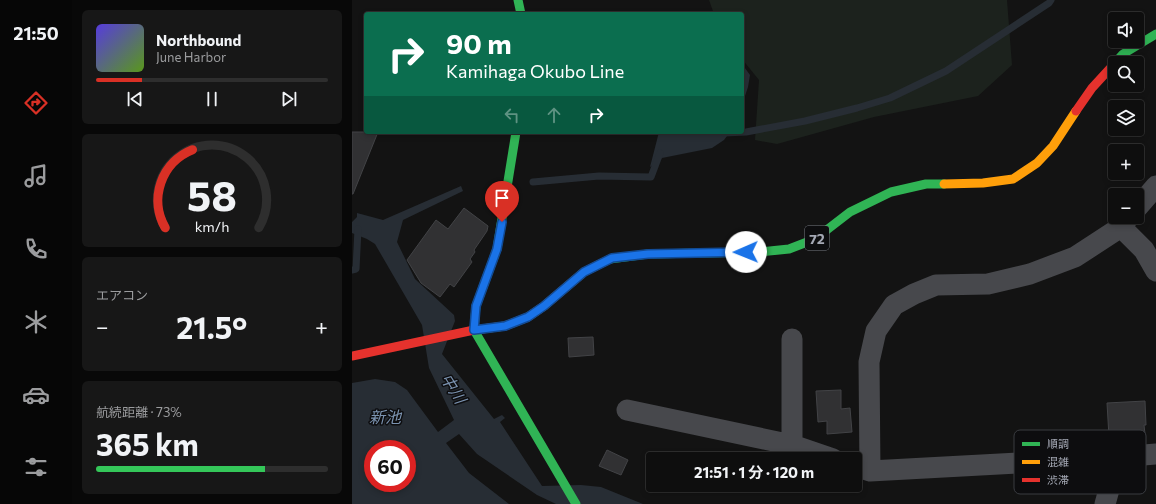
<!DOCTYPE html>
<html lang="ja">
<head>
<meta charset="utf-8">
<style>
	:root { --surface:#0e0e0e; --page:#171717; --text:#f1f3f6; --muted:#9b9c9e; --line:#2e2e2e; --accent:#d93025 }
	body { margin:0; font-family:Commissioner,"Noto Sans JP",sans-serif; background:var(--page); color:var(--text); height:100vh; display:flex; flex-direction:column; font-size:15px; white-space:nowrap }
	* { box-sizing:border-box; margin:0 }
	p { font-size:13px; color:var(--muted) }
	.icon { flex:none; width:22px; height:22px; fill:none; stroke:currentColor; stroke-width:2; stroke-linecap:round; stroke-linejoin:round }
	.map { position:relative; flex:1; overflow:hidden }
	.side { display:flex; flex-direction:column; gap:10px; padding:10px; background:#080808; width:280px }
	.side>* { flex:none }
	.top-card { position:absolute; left:12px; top:12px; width:380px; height:122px; border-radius:4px; box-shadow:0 2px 6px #0003,0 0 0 1px var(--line); background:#0b6e4f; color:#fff; overflow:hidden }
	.fabs { position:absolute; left:756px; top:12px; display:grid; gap:8px }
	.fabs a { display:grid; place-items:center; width:36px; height:36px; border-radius:4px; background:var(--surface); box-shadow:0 2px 6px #0003,0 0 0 1px var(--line); font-size:20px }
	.speed { position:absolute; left:12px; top:440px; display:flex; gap:8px; font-size:20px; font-weight:700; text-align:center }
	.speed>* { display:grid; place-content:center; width:52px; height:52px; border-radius:50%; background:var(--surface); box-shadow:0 2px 6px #0003,0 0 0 1px var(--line); line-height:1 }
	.speed .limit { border:6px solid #d22; background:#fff; color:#111 }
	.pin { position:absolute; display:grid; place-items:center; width:34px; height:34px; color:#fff; margin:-41px -17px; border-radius:50% 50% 50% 0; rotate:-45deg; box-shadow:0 0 4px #0007 }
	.pin .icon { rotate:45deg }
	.me { position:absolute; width:44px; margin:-22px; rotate:269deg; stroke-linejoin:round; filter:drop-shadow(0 0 3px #0008) }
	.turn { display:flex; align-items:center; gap:14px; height:84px; padding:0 16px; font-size:18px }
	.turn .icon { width:52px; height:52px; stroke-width:2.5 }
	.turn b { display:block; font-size:28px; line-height:34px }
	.lanes { display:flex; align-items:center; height:38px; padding:0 16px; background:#0003; justify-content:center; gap:20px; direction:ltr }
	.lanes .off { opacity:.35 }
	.big { font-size:30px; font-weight:700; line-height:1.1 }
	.side .card { flex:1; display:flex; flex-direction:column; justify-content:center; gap:6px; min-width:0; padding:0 14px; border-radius:6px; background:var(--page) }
	.side .dial { align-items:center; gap:0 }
	.dial svg { height:104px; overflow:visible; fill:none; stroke:var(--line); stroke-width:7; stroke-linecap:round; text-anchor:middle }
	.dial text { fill:var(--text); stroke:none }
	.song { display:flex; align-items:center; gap:12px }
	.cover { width:48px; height:48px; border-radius:6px; background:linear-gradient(135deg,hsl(250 70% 55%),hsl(90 70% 35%)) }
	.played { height:4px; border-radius:2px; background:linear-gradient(90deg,var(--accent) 20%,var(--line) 20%) }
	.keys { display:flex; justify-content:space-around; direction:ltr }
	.heat { display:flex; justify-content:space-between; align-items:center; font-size:22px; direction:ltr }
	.charge { height:6px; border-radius:3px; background:linear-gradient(90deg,#34c759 73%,var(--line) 0) }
	.trip { position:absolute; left:294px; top:452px; width:216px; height:40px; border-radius:4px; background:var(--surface); box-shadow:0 2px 6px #0003,0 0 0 1px var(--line); font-weight:700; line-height:40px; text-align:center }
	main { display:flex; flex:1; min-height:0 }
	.dock { display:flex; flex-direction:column; width:72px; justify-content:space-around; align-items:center; background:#060606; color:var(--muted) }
	.dock .icon { width:28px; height:28px }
	.dock .on { color:var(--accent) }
	.dock b { font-size:18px; color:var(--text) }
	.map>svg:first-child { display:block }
	.green { fill:#1c221d }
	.water { fill:#272d34; fill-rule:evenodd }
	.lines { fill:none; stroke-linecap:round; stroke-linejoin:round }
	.stream { stroke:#272d34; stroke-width:7 }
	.building { fill:#313133; stroke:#424346 }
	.street { stroke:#47484c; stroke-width:21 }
	.fast { stroke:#30b455; stroke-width:9 }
	.slow { stroke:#ff9f0a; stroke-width:9 }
	.jam { stroke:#e5322d; stroke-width:9 }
	.route-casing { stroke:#114b97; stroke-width:10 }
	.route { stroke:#1a73e8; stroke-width:7 }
	.labels { text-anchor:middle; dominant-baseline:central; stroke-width:3; stroke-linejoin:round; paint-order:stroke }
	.shield { fill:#0d0d0f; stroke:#777a82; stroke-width:1 }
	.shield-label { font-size:14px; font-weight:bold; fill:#a4a8b4 }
	.water-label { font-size:16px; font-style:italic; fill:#7b93b0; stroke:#0d0d0f }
	.key { fill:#0d0d0f; stroke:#3a3c41; stroke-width:1 }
	.key-label { font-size:11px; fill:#a4a8b4 }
</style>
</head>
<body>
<main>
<nav class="dock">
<b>21:50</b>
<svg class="icon on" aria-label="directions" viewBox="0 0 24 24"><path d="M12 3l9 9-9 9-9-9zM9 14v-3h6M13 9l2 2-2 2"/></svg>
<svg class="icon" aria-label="music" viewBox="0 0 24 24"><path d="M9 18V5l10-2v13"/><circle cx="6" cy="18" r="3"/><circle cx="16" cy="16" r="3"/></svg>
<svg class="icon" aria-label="phone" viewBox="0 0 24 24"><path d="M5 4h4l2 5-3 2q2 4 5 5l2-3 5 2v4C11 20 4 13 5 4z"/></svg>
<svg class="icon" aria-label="climate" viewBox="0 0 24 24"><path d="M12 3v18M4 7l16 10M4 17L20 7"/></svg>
<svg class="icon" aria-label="car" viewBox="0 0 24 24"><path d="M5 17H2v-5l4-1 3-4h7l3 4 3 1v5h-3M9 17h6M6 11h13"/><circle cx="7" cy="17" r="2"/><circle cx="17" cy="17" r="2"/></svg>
<svg class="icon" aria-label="filters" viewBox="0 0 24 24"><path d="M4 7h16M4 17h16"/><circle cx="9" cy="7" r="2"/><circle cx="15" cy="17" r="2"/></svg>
</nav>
<section class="side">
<div class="card">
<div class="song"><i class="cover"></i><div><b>Northbound</b><p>June Harbor</p></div></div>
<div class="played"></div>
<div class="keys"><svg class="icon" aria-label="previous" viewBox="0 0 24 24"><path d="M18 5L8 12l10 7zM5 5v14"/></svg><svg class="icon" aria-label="pause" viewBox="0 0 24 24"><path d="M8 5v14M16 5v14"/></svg><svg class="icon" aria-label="next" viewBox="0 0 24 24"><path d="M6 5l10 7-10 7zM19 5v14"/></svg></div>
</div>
<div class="card dial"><svg viewBox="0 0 100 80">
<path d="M14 69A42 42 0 1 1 86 69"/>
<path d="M14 69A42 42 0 0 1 35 9" stroke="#d93025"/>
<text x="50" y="56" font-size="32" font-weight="700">58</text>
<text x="50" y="72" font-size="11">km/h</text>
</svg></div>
<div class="card"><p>エアコン</p>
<div class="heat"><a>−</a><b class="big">21.5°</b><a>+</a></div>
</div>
<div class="card"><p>航続距離 · 73%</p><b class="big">365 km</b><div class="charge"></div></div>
</section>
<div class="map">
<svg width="804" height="504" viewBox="0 0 804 504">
	<rect width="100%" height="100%" fill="#131313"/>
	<path class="green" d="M357,0H655L660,65L626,96L522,117L425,144L403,140L407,80L390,59V14H362Z"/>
	<path class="water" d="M390,64L398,75L396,87L390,105Z
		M307,132H378L372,140L360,148L310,158L298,167Z
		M109,186L111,191L51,220L45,242L63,279L102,315L103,321L90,354L142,419L150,415L153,418L148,422L190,486L229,485L249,487L291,504H204L185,495L125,454L107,434L94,443L117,473L157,504H0V383L23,379L43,382L55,390L86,432L102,420L77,368L70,325L23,244L15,239L0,233V222L5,217V213L31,220ZM21,449H55V483H21Z"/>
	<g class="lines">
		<path class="stream" d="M372,133L394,132L453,121L505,108L538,98L594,71L697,3L699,0
			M181,182L247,176L299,177L308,153
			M0,270L4,269L6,229"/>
	</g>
	<path class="building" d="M0,132H26L1,194H0Z
		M112,208L136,226L135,231L122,250L123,252L118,259L120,262L102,287L98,284L88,297L69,283L55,260L84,220L96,229Z
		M241,337L242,355L217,357L216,338Z
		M489,390V409L498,408L500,432L475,434V421L466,422L464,391Z
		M793,401L794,425H792L793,434L757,437L755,403Z
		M255,450L276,460L269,475L247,466Z"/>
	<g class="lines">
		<path class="street" d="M785,208L804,186
			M769,227L792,250L804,271
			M440,339V445
			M275,410L440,445L481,459
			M503,466L518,471L756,458L804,454
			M518,471L517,362L524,331L542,305L562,294L584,285L636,284L678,274L723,257L769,227L777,217
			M753,504L758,486L756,458"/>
		<path class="fast" d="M166,0L169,14
			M763,63L771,54L804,34
			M258,259L296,254L408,252L437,249L463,239L498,212L539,192L574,184H592
			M122,330L124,306L145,249L164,132
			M122,330L224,504"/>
		<path class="slow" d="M592,184L631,183L661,179L685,163L701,146L724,111
			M122,330L153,326L176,317L192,306L232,272L258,259"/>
		<path class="jam" d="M724,111L740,88L763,63
			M0,356L122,330"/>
	</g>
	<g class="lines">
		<defs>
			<path id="route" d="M150,222L145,249L124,306L122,330L153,326L176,317L192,306L232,272L260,258L296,254L394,252"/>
		</defs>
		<use href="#route" class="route-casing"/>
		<use href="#route" class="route"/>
	</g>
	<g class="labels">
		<rect class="shield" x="453" y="226" width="24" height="24" rx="3"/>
		<g class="shield-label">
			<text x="465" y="238">72</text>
		</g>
		<g class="water-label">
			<text transform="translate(102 388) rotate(58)">中川</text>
			<text x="33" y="416">新池</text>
		</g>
	</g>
	<rect x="662" y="430" width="132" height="64" rx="6" class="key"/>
	<rect x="670" y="442" width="18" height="4" fill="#30b455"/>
	<rect x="670" y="460" width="18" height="4" fill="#ff9f0a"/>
	<rect x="670" y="478" width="18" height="4" fill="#e5322d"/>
	<g class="key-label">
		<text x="695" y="448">順調</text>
		<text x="695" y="466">混雑</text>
		<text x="695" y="484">渋滞</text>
	</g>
</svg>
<div class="fabs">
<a><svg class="icon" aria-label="sound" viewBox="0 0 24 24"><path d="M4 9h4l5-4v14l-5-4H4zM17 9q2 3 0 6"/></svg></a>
<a><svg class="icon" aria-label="search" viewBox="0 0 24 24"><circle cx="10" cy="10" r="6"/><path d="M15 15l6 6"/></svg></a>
<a><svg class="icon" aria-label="layers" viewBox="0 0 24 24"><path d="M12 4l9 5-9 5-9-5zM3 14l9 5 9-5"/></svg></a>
<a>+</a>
<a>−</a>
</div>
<div class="speed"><div class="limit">60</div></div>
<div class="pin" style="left:150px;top:222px;background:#d93025"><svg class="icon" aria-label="arrive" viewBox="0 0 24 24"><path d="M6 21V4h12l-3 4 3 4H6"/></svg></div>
<svg class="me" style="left:394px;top:252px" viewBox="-20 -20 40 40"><circle r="19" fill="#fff"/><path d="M0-13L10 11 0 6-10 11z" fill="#1a73e8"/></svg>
<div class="trip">21:51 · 1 分 · 120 m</div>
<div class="top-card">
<div class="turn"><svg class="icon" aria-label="right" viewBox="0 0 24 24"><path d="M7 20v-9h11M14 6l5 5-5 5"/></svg><div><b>90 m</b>Kamihaga Okubo Line</div></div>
<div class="lanes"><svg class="icon off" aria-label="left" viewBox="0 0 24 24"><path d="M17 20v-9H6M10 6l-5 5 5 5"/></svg><svg class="icon off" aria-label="ahead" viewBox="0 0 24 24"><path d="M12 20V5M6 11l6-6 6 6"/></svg><svg class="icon" aria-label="right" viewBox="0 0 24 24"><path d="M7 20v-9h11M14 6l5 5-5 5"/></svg></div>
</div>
</div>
</main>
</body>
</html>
